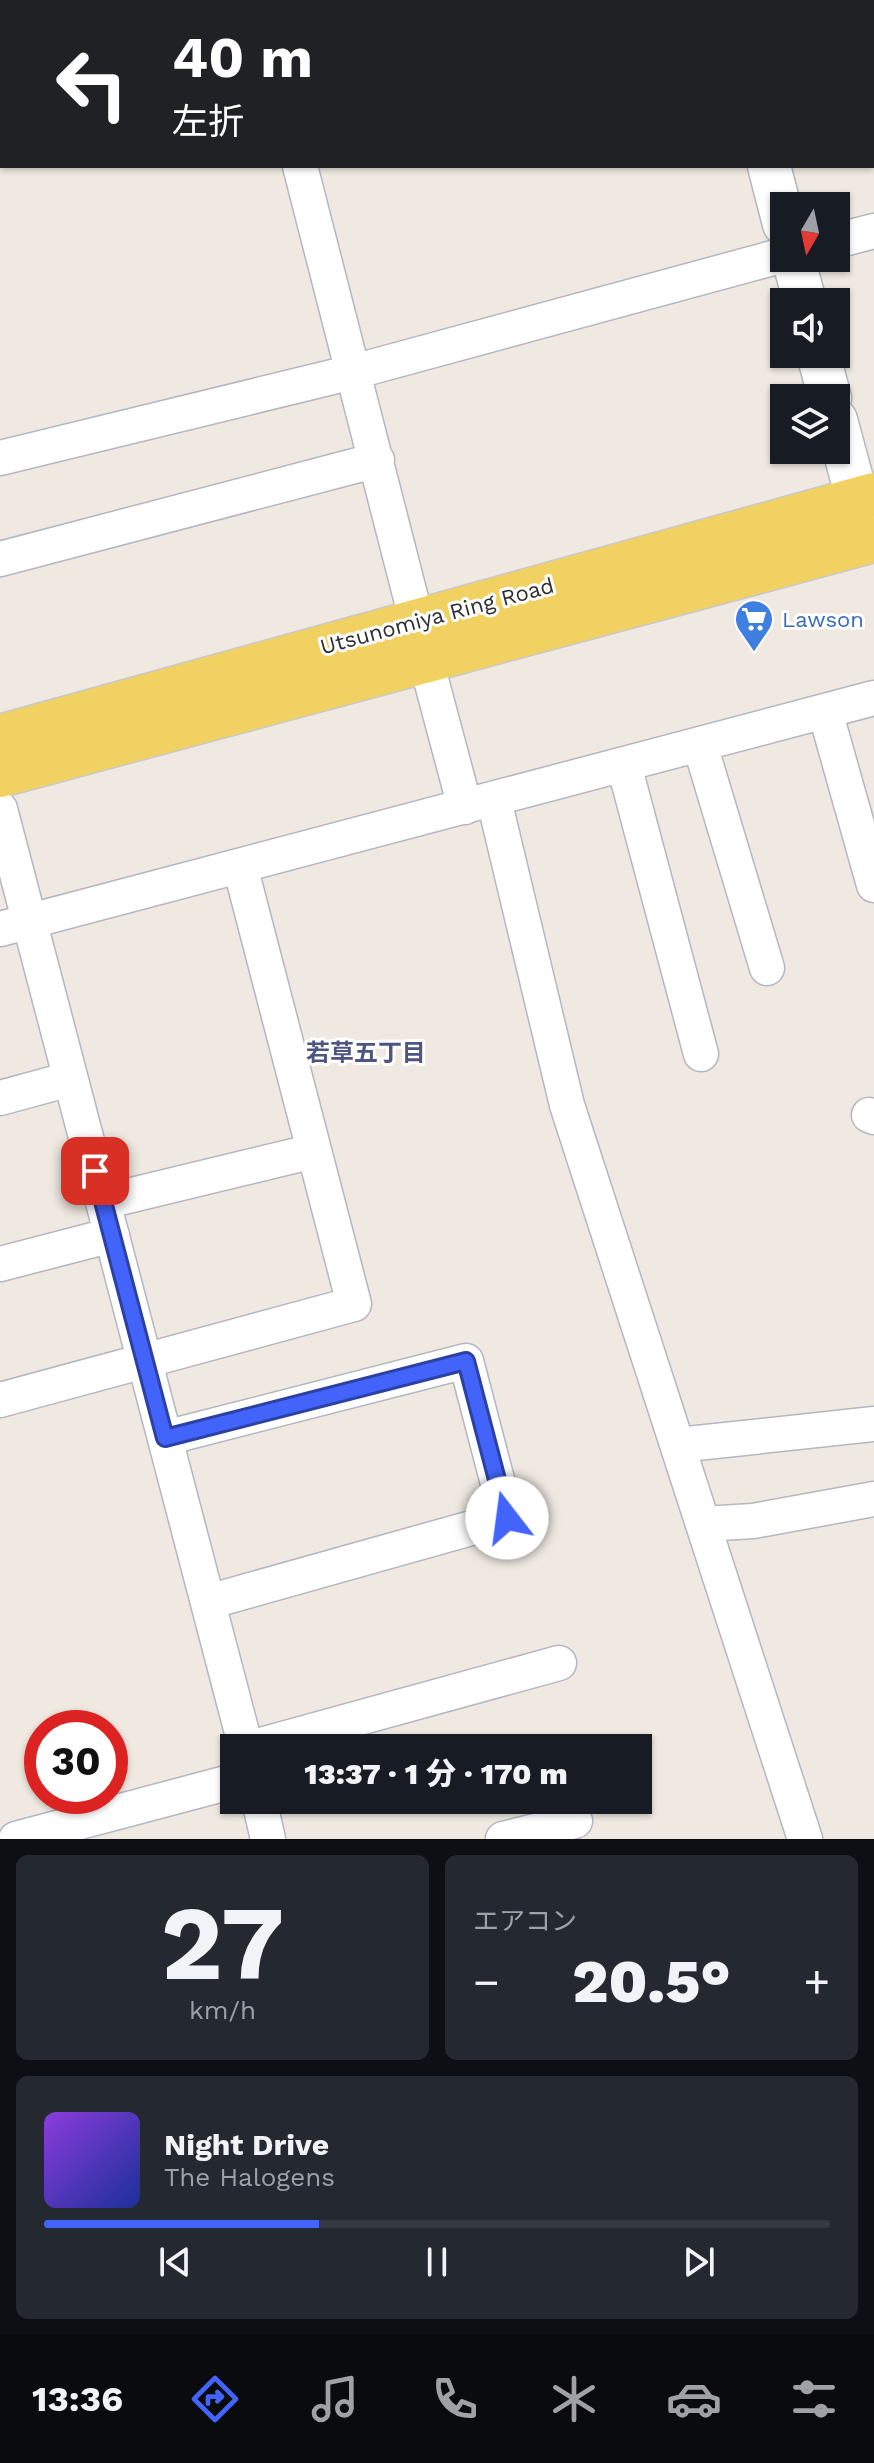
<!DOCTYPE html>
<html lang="ja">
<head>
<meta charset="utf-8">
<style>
	:root { --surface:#171b24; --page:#242831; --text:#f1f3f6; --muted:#9ea1a6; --line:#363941; --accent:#4264fb }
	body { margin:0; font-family:"Work Sans","Noto Sans JP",sans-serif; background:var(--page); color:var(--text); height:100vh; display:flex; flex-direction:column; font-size:30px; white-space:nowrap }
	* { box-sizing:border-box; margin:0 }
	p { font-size:26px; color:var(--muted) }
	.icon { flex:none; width:44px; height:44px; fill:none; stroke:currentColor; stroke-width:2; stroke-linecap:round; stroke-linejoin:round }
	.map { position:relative; height:1839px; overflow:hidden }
	.sheet { display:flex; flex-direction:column; gap:16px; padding:16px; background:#0d0f14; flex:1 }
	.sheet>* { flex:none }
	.banner { position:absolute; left:0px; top:0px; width:874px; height:168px; box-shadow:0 2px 6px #0004; background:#202124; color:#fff; overflow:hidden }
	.needle { width:52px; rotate:189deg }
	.buttons { position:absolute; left:770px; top:192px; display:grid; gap:16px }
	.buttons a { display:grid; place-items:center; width:80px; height:80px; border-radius:0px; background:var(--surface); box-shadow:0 2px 6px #0004; font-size:40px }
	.speed { position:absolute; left:24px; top:1710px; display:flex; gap:16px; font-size:40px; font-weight:700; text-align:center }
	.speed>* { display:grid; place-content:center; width:104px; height:104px; border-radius:50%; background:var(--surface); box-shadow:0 2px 6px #0004; line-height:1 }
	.speed .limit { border:12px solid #d22; background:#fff; color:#111 }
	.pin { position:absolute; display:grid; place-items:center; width:68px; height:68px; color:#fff; margin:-34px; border-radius:16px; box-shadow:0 4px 12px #0006 }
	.me { position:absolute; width:88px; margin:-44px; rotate:345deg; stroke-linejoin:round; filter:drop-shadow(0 0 6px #0008) }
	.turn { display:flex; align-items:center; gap:28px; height:168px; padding:0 40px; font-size:36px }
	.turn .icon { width:104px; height:104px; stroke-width:2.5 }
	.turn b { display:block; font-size:56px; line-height:68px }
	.big { font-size:60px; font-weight:800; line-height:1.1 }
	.sheet .tile { flex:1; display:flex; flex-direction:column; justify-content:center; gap:12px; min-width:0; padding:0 28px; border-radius:12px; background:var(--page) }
	.sheet .dial { align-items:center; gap:0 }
	.dial b { font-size:104px; line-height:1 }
	.song { display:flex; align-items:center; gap:24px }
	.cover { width:96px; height:96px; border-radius:12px; background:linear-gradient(135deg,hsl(270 70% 55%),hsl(230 70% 35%)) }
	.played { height:8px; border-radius:4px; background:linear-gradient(90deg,var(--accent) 35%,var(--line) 35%) }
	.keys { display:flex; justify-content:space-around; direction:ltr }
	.heat { display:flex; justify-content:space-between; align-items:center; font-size:44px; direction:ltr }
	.sheet .tiles { flex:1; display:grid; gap:16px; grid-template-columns:1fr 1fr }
	.tile:last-child { grid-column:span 2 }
	.trip { position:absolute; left:220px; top:1734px; width:432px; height:80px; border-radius:0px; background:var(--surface); box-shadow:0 2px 6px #0004; font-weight:800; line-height:80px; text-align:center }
	.dock { display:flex; height:128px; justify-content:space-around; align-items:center; background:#090b0e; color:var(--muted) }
	.dock .icon { width:56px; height:56px }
	.dock .selected { color:var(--accent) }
	.dock b { font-size:36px; color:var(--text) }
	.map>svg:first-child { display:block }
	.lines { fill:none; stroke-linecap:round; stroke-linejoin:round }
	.minor-casing { stroke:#b4b7c1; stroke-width:37 }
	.tertiary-casing { stroke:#b4b7c1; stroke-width:45 }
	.primary-casing { stroke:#c9c9c9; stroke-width:47 }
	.minor { stroke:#fff; stroke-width:34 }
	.tertiary { stroke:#fff; stroke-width:42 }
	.primary { stroke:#f2d163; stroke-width:44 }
	.route-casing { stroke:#2b41a3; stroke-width:20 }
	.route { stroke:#4264fb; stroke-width:14 }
	.labels { text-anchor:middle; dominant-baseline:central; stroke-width:6; stroke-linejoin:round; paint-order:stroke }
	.street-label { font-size:22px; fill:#2e2e2e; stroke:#fff }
	.shop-label { font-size:22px; fill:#366cbe; stroke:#fff; text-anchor:start }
	.neighbourhood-label { font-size:24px; font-weight:bold; fill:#4d5680; stroke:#fff }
</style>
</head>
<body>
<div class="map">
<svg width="874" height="1839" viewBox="0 0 874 1839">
	<rect width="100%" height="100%" fill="#efe9e1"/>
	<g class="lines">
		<defs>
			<path id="minor" d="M257,0V2
				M21,2L29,0
				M300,166L417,622
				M836,241L874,231
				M0,458L353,372L784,255
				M0,559L377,460
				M426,661L465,807
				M825,711L874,885
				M700,745L767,968
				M624,765L701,1054
				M494,800L567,1105L805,1839
				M0,809L246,1748
				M0,929L874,698
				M0,1098L70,1079
				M869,1115L874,1117
				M103,1202L314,1151
				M0,1264L112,1235
				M0,1400L354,1304L240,866
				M165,1438L466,1361L507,1518L208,1602
				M678,1445L874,1424
				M703,1524L753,1521L874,1499
				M250,1748L559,1663
				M259,1800L268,1839
				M16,1839L234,1781
				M503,1839L575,1821"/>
			<path id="tertiary" d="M724,0V2
				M769,166L784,224
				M793,258L805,302
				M818,354L830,398
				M836,420L867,535"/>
			<path id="primary" d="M0,737L874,495
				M0,775L874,540"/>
		</defs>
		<use href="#minor" class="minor-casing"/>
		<use href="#tertiary" class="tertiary-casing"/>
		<use href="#primary" class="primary-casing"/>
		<use href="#minor" class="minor"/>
		<use href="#tertiary" class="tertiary"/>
		<use href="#primary" class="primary"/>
	</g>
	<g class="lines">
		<defs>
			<path id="route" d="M95,1171L165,1438L466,1361L507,1518"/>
		</defs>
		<use href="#route" class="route-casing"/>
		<use href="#route" class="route"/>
	</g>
	<defs>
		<symbol id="supermarket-pin" viewBox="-11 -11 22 30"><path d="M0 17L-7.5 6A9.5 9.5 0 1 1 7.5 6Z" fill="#3f7fe0" stroke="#fff"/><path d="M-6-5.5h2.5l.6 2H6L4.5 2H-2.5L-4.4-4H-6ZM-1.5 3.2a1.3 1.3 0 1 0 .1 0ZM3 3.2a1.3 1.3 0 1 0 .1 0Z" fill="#fff"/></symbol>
	</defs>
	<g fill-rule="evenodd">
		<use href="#supermarket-pin" x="732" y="597" width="44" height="60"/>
	</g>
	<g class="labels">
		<g class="street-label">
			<text transform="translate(437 616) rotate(-15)">Utsunomiya Ring Road</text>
		</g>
		<g class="shop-label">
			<text x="782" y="619">Lawson</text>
		</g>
		<g class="neighbourhood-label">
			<text x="366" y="1053">若草五丁目</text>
		</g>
	</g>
</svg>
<div class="buttons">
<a><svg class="needle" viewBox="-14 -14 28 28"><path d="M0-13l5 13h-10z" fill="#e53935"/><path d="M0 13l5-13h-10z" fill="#9ea1a6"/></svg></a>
<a><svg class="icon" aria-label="sound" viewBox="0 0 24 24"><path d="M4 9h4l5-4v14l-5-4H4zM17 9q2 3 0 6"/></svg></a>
<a><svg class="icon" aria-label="layers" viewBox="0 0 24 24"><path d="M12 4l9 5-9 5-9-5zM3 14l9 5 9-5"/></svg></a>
</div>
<div class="speed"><div class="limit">30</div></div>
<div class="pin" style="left:95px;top:1171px;background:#d93025"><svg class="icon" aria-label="arrive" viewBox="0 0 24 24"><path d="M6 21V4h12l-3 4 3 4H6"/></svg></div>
<svg class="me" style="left:507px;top:1518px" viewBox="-20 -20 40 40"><circle r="19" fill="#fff"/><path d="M0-13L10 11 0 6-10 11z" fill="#4264fb"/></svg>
<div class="trip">13:37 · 1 分 · 170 m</div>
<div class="banner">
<div class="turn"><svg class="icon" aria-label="left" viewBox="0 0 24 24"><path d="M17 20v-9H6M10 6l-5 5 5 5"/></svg><div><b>40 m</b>左折</div></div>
</div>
</div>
<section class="sheet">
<div class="tiles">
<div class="tile dial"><b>27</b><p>km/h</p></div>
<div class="tile"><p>エアコン</p>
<div class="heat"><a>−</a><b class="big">20.5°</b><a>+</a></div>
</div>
<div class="tile">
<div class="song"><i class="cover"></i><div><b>Night Drive</b><p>The Halogens</p></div></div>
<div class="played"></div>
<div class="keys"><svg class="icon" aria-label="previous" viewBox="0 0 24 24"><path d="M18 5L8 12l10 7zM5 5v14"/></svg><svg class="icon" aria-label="pause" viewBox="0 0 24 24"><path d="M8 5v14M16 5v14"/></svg><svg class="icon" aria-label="next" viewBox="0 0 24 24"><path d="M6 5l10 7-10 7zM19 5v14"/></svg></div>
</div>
</div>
</section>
<nav class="dock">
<b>13:36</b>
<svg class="icon selected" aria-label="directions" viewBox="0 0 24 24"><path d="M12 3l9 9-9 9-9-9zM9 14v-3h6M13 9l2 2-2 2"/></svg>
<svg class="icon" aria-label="music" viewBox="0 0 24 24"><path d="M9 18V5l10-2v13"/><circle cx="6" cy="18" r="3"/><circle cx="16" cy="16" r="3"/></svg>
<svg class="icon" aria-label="phone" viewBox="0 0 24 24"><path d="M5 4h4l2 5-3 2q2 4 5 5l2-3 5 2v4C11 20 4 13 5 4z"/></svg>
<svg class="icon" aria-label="climate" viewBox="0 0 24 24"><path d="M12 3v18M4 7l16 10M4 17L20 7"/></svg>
<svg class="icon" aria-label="car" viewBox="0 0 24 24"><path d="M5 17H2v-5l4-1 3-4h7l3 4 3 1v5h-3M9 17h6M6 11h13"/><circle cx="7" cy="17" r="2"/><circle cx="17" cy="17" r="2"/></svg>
<svg class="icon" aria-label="filters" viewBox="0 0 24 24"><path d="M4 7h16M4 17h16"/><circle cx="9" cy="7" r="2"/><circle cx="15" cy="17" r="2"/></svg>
</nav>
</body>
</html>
